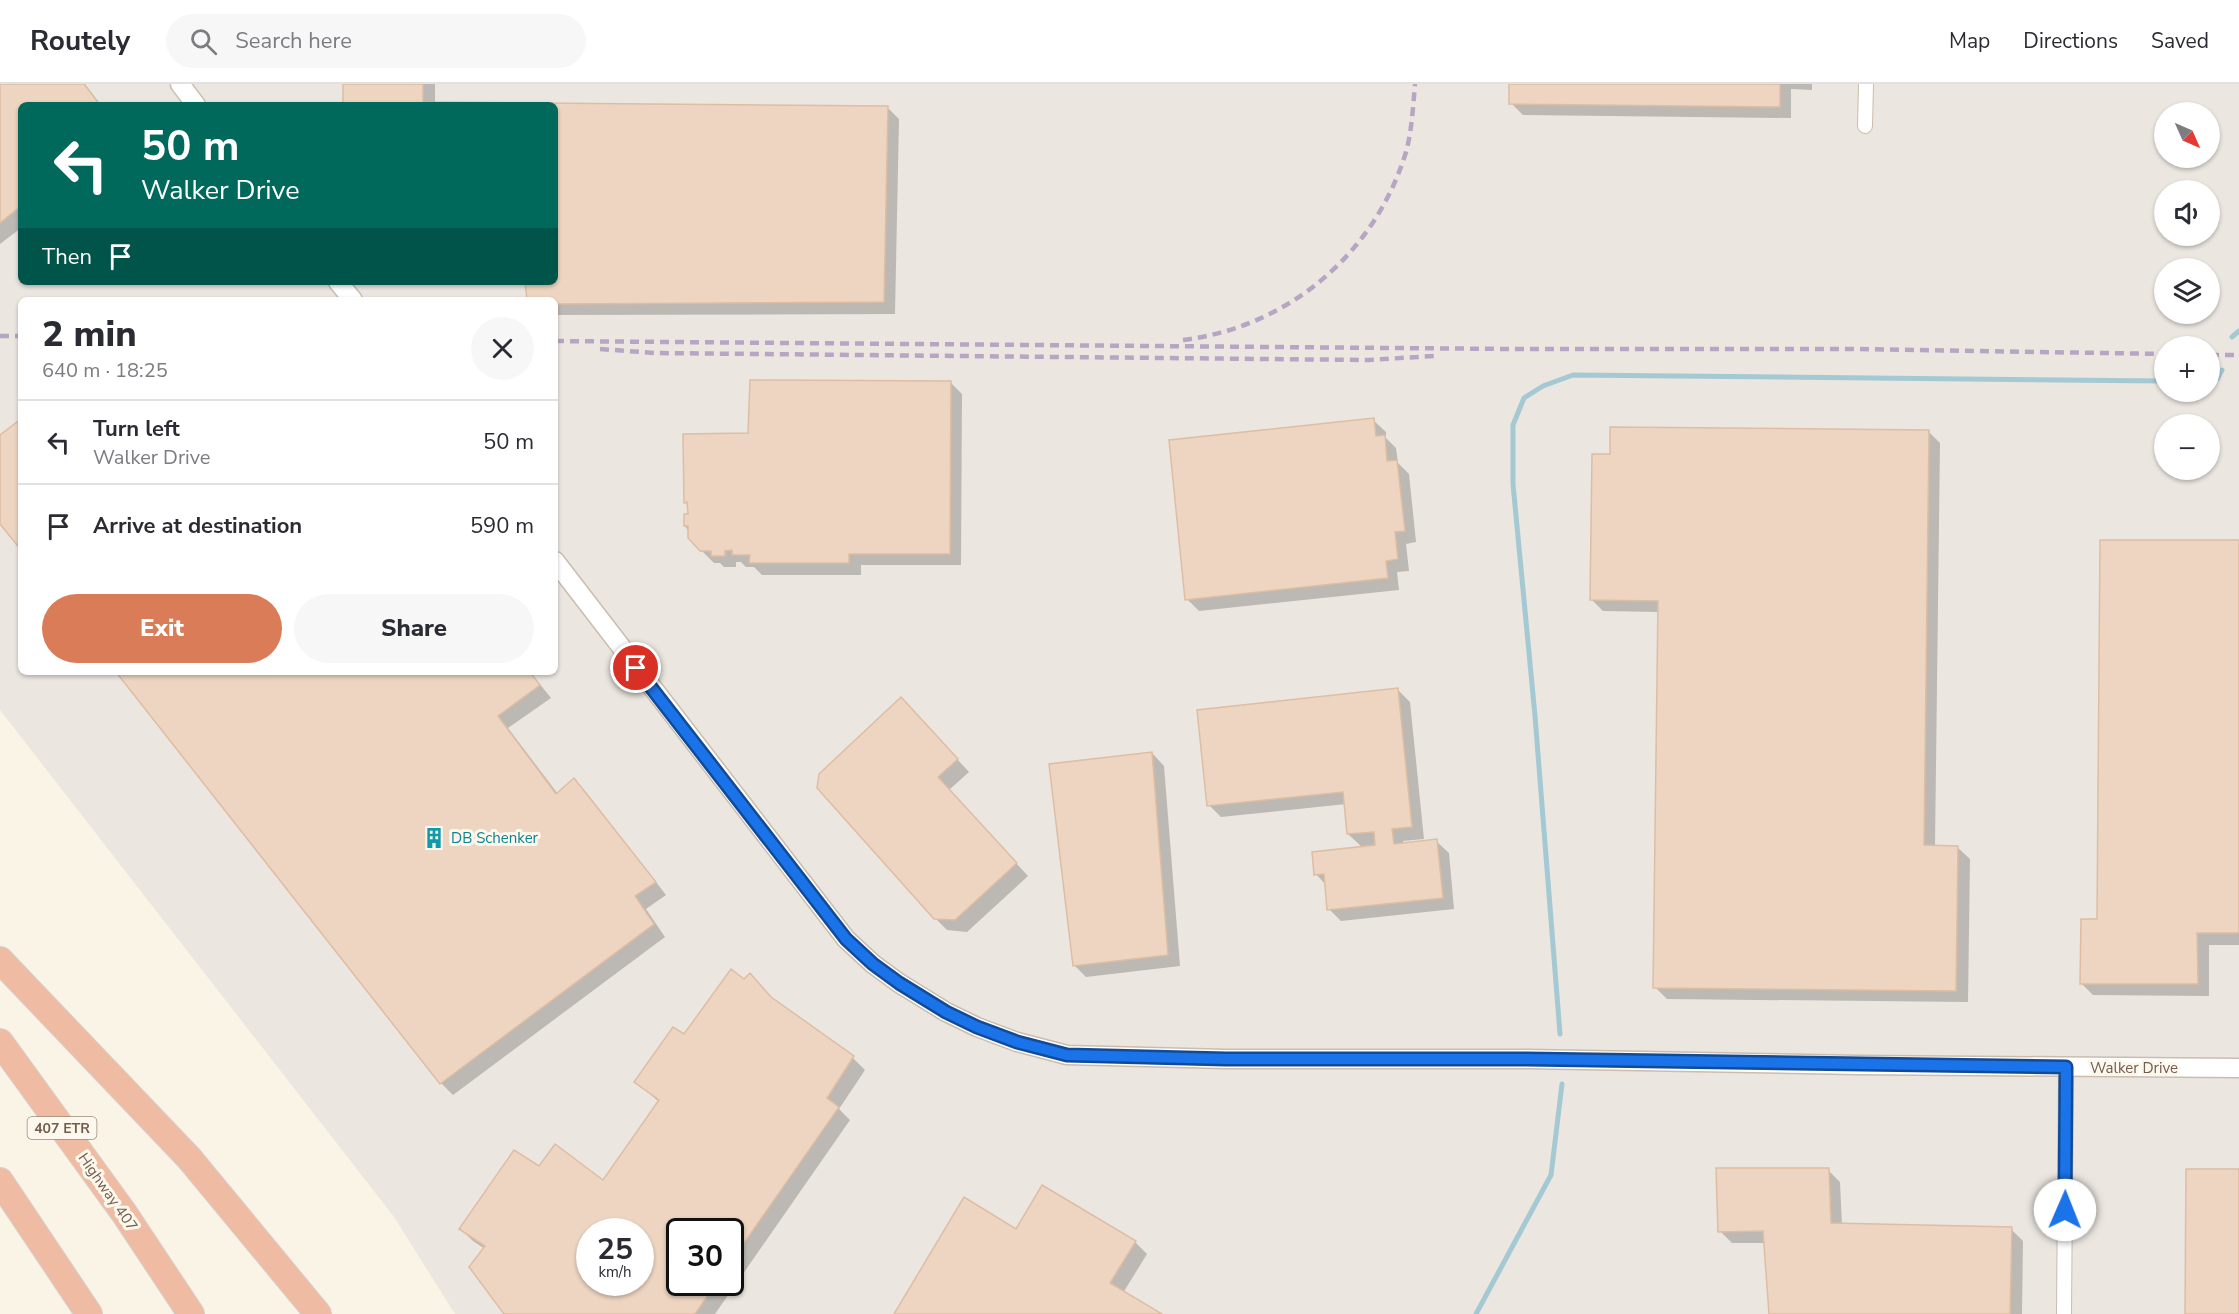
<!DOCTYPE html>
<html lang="en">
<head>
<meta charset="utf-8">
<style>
  body { margin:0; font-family:"Nunito Sans",sans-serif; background:#f7f7f7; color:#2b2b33; height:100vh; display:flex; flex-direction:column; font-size:22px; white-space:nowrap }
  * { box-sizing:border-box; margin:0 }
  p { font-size:20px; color:#7c7c81 }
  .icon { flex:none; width:33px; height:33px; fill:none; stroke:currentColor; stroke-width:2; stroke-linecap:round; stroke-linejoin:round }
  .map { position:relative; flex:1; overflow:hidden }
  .drawer { position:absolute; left:18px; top:213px; width:540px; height:378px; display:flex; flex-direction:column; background:#fff; border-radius:9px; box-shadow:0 2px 4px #0004 }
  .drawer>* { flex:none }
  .hud { position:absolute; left:18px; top:18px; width:540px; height:183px; border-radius:9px; box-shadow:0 2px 4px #0004; background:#00695c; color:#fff; overflow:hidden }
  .needle { width:39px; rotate:135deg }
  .buttons { position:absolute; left:2154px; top:18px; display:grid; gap:12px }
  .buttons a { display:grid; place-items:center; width:66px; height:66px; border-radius:50%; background:#fff; box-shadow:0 2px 4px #0004; font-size:30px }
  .speed { position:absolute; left:576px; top:1134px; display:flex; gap:12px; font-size:30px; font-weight:700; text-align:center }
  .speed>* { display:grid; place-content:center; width:78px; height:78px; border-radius:50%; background:#fff; box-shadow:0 2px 4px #0004; line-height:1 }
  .speed small { font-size:15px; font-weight:400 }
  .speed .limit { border:3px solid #111; border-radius:9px; background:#fff; color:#111 }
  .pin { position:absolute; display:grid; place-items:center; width:51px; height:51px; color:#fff; margin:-26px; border:3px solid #fff; border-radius:50%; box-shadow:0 2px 6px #0007 }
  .me { position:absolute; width:66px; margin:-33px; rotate:1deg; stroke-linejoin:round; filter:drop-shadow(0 0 4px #0008) }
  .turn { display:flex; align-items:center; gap:21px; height:126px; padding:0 24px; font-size:27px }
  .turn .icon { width:78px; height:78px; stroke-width:2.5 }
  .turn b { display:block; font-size:42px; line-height:51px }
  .then { display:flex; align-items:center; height:57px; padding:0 24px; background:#0003; gap:12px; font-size:22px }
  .round { display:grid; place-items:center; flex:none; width:63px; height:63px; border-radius:32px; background:#f7f7f7 }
  .overview { display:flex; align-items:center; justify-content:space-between; height:102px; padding:0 24px }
  h1 { font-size:36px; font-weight:800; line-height:45px }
  .primary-button { display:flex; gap:12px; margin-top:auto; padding:12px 24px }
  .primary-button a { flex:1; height:69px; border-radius:36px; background:#d97c57; color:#fff; font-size:24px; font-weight:800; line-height:69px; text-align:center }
  .primary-button a+a { background:#f7f7f7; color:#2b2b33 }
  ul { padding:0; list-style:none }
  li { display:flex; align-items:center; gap:18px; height:84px; padding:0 24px; border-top:2px solid #e1e1e2 }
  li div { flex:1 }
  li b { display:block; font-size:22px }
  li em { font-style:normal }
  header { display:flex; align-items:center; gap:36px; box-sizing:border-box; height:84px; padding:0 30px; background:#fff; border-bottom:2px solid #e1e1e2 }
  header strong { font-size:28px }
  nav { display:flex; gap:33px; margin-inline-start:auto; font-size:21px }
  .search { width:420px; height:54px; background:#f7f7f7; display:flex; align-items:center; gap:15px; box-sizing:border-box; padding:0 21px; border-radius:33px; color:#7c7c81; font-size:22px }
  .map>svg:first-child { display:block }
  .industrial { fill:#ebe6e0; fill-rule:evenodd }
  .shadow { fill:#0003; fill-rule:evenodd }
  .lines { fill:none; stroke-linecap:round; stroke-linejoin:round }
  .stream { stroke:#a4c9d3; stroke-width:5 }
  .building { fill:#edd5c1; stroke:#debda3; stroke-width:1.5; fill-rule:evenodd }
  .minor-casing { stroke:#cbbcae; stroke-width:16 }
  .tertiary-casing { stroke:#cbbcae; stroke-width:21 }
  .motorway-casing { stroke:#d7d1cd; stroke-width:28 }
  .minor { stroke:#fff; stroke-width:14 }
  .tertiary { stroke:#fff; stroke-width:18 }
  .motorway { stroke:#efbba3; stroke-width:26 }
  .rail { stroke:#b7a6c3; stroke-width:4.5; stroke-dasharray:9 6; stroke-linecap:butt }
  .route-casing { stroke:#114b97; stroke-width:15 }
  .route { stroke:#1a73e8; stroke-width:10 }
  .labels { text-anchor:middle; stroke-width:6; stroke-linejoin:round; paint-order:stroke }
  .shield { fill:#fdf8ed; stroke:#9b8b7d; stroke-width:1.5 }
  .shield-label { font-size:14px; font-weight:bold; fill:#715c4d }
  .culture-label { font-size:15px; fill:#0d838f; stroke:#fdf8ed; text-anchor:start }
  .street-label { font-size:15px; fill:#715c4d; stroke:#fdf8ed }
</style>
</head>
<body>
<header>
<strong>Routely</strong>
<div class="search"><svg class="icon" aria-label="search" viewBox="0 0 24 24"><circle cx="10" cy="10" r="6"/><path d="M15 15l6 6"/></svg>Search here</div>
<nav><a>Map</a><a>Directions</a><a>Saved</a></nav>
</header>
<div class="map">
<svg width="2239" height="1230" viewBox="0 0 2239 1230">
  <rect width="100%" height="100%" fill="#faf4e7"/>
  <path class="industrial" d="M 0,0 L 2239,0 L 2239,1230 L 455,1230 L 394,1133 L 0,626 ZM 21,21 L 555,21 L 555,198 L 21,198 ZM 2164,28 L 2210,28 L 2210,74 L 2164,74 ZM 2164,106 L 2210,106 L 2210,152 L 2164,152 ZM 2164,184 L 2210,184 L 2210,230 L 2164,230 ZM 21,216 L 555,216 L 555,588 L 21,588 ZM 2164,262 L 2210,262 L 2210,308 L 2164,308 ZM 2164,340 L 2210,340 L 2210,386 L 2164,386 ZM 590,1148 L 640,1148 L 640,1198 L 590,1198 ZM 680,1148 L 730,1148 L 730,1198 L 680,1198 Z"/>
  <g class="shadow">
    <path d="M 0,0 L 85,0 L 101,21 L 21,21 L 21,144 L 0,160 Z"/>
    <path d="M 344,0 L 435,0 L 435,20 L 887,23 L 899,35 L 895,230 L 555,231 L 555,216 L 529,216 L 527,201 L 461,201 L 458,198 L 555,198 L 555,21 L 344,21 Z"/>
    <path d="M 1511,0 L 1812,0 L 1812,6 L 1791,5 L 1791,34 L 1523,31 L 1511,19 Z"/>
    <path d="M 950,298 L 962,310 L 961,481 L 861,481 L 861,491 L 762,491 L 754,483 L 746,483 L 741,478 L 736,478 L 736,483 L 724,483 L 720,479 L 714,479 L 701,466 L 685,442 L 689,432 L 689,422 L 685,418 L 750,350 Z"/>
    <path d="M 1373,336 L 1386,348 L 1386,354 L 1396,364 L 1398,379 L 1409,390 L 1416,458 L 1406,460 L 1409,487 L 1397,488 L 1399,506 L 1199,527 L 1187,515 Z"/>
    <path d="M 1928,347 L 1940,359 L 1935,763 L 1957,763 L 1970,775 L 1968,918 L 1667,915 L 1655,903 L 1659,528 L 1603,527 L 1591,515 Z"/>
    <path d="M 2239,457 L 2239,861 L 2209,861 L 2209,912 L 2093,911 L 2081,899 L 2099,837 Z"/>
    <path d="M 118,588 L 530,588 L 551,614 L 508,644 L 558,710 L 574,696 L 586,708 L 666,811 L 646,825 L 665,853 L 453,1011 L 441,999 Z"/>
    <path d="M 1398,606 L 1410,618 L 1424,755 L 1403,757 L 1404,760 L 1436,757 L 1449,769 L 1454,825 L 1341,837 L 1329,825 L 1326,801 L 1316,790 L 1363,764 L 1348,750 L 1346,720 L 1221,733 L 1209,721 Z"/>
    <path d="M 913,627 L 969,688 L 949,706 L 1028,792 L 967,848 L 947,846 L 935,834 Z"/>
    <path d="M 1152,669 L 1164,682 L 1180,882 L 1086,893 L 1074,881 Z"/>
    <path d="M 775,918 L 853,974 L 865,986 L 839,1025 L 850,1036 L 715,1230 L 506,1230 L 485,1165 L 473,1157 L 461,1145 L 539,1084 L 603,1098 L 659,1018 L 636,998 L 684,951 ZM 590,1148 L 640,1148 L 640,1198 L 590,1198 ZM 680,1148 L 730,1148 L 730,1198 L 680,1198 Z"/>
    <path d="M 1828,1086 L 1840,1098 L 1842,1141 L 2011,1145 L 2023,1157 L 2022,1230 L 1770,1230 L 1765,1159 L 1732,1159 L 1720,1147 Z"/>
    <path d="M 1017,1147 L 1135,1158 L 1147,1170 L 1123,1209 L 1159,1230 L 896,1230 Z"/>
  </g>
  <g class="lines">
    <g class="stream">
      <path d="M 2232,253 L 2239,247"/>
      <path d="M 2210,297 L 2217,295 L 2222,286"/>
      <path d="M 1560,950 L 1535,632 L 1513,400 L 1513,341 L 1524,314 L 1543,302 L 1573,291 L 2164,297"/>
      <path d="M 1476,1230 L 1551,1091 L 1562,1000"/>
    </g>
  </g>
  <g class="building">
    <path d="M 0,0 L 84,0 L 100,21 L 21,21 L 21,122 L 0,139 Z"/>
    <path d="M 343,0 L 423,0 L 423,18 L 888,22 L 884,218 L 555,220 L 555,216 L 527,216 L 525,198 L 555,198 L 555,21 L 343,21 Z"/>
    <path d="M 1509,0 L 1780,0 L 1780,23 L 1509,20 Z"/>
    <path d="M 750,296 L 951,297 L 950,470 L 849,470 L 849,479 L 749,479 L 750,471 L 732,471 L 732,466 L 725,467 L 725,472 L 711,472 L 711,467 L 700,467 L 688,454 L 688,442 L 684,442 L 684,430 L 688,430 L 687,418 L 684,419 L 683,350 L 748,349 Z"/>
    <path d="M 1374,334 L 1376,352 L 1385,351 L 1387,377 L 1397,376 L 1405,447 L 1395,448 L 1398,475 L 1386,477 L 1388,494 L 1185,516 L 1169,356 Z"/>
    <path d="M 21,335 L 21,466 L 0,440 L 0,351 Z"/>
    <path d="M 1610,343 L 1929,346 L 1924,761 L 1958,762 L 1956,907 L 1653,904 L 1658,517 L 1590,516 L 1592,370 L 1610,370 Z"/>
    <path d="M 2100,456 L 2239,456 L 2239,849 L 2197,849 L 2198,900 L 2080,900 L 2081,835 L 2097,835 Z"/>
    <path d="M 116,588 L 530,588 L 540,601 L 498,632 L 556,710 L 574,694 L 656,798 L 635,812 L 654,840 L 440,1000 Z"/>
    <path d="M 1398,604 L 1412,743 L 1392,745 L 1394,760 L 1437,755 L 1443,814 L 1327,826 L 1324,790 L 1314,791 L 1312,768 L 1375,761 L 1374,748 L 1347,750 L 1343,708 L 1207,722 L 1197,626 Z"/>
    <path d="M 901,613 L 958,675 L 938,693 L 1017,779 L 955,836 L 934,835 L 817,704 L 819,690 Z"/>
    <path d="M 1152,668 L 1168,871 L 1073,882 L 1049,680 Z"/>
    <path d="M 731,885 L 744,895 L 750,889 L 771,913 L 854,972 L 827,1014 L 839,1023 L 730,1179 L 730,1148 L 680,1148 L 680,1198 L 717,1198 L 695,1230 L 504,1230 L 469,1183 L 485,1162 L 459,1145 L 514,1066 L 539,1082 L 555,1060 L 603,1096 L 659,1016 L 634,998 L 673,943 L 684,950 ZM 590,1148 L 640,1148 L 640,1198 L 590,1198 Z"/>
    <path d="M 1716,1084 L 1829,1084 L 1831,1139 L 2012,1143 L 2010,1230 L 1769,1230 L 1763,1147 L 1718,1148 Z"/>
    <path d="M 2186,1085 L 2239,1085 L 2239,1230 L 2185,1230 Z"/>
    <path d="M 1042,1101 L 1136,1157 L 1110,1199 L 1162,1230 L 894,1230 L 964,1113 L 1016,1145 Z"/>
  </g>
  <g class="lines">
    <defs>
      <g id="minor">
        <path d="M 1865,42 L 1866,0"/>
        <path d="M 2064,1230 L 2066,983"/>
      </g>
      <g id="tertiary">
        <path d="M 180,0 L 196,21"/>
        <path d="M 338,198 L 353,216"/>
        <path d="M 555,477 L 846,855 L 873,880 L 899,899 L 946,928 L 977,943 L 1017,958 L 1067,971 L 1226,975 L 1527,975 L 1857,981 L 2239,984"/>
      </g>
      <g id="motorway">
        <path d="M 0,876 L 189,1074 L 318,1230"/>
        <path d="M 0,958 L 124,1129 L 191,1230"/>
        <path d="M 0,1097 L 89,1230"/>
      </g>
    </defs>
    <use href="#minor" class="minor-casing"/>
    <use href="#tertiary" class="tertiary-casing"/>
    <use href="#motorway" class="motorway-casing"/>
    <use href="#minor" class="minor"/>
    <use href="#tertiary" class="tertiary"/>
    <use href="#motorway" class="motorway"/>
    <g class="rail">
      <path d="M 0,252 L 21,252"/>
      <path d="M 1183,256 C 1288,243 1375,170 1406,68 C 1412,46 1413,23 1415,0"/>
      <path d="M 555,257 L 1514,265 L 1856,265 L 2164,270"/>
      <path d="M 600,265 L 655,269 L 1368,276 L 1434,272"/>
      <path d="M 2210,271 L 2239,271"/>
    </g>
  </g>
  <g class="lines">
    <defs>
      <path id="route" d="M 636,584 L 846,855 L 873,880 L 899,899 L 946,928 L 977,943 L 1017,958 L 1067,971 L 1226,975 L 1527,975 L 2066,983 L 2065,1126"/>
    </defs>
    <use href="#route" class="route-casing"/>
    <use href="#route" class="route"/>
  </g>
  <defs>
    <symbol id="building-bare" viewBox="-9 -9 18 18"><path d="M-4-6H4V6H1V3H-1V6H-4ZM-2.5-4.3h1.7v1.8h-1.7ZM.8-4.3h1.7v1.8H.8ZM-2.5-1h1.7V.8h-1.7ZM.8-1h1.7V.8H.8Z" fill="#0f9aa8" stroke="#fdf8ed" stroke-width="2.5" paint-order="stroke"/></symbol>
  </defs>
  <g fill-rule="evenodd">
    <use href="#building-bare" x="419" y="739" width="30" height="30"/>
  </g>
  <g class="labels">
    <rect class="shield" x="27.5" y="1033" width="69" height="22" rx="4.5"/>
    <g class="shield-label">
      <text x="62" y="1049">407 ETR</text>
    </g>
    <g class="culture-label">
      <text x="451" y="759">DB Schenker</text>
    </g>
    <g class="street-label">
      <text x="2134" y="989">Walker Drive</text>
      <text transform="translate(108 1108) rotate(55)" y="5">Highway 407</text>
    </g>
  </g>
</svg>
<div class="buttons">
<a><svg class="needle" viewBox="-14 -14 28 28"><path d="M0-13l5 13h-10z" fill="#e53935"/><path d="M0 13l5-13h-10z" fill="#7c7c81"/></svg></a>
<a><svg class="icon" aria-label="sound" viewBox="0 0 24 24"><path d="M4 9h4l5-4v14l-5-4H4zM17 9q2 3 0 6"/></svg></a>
<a><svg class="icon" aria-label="layers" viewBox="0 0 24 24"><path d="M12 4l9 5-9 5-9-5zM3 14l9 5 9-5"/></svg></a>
<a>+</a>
<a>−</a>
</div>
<div class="speed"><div>25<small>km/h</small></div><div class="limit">30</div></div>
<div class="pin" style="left:636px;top:584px;background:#d93025"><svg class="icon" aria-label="arrive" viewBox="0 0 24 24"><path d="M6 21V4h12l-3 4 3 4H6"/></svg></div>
<svg class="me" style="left:2065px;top:1126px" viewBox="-20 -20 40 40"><circle r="19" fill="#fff"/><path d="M0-13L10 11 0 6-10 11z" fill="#1a73e8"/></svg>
<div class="hud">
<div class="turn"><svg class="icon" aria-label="left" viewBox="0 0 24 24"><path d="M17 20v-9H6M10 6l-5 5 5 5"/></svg><div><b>50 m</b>Walker Drive</div></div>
<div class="then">Then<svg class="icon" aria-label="arrive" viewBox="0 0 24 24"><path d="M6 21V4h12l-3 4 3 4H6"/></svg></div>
</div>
<section class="drawer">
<div class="overview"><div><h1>2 min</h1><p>640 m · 18:25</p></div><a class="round"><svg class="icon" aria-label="close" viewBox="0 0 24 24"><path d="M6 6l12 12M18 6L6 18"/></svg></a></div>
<ul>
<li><svg class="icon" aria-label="left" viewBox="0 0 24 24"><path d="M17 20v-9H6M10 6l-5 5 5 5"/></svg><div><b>Turn left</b><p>Walker Drive</p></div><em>50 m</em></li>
<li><svg class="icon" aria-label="arrive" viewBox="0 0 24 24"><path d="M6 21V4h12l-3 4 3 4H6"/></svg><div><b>Arrive at destination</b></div><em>590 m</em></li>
</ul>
<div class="primary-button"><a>Exit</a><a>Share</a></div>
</section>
</div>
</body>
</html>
